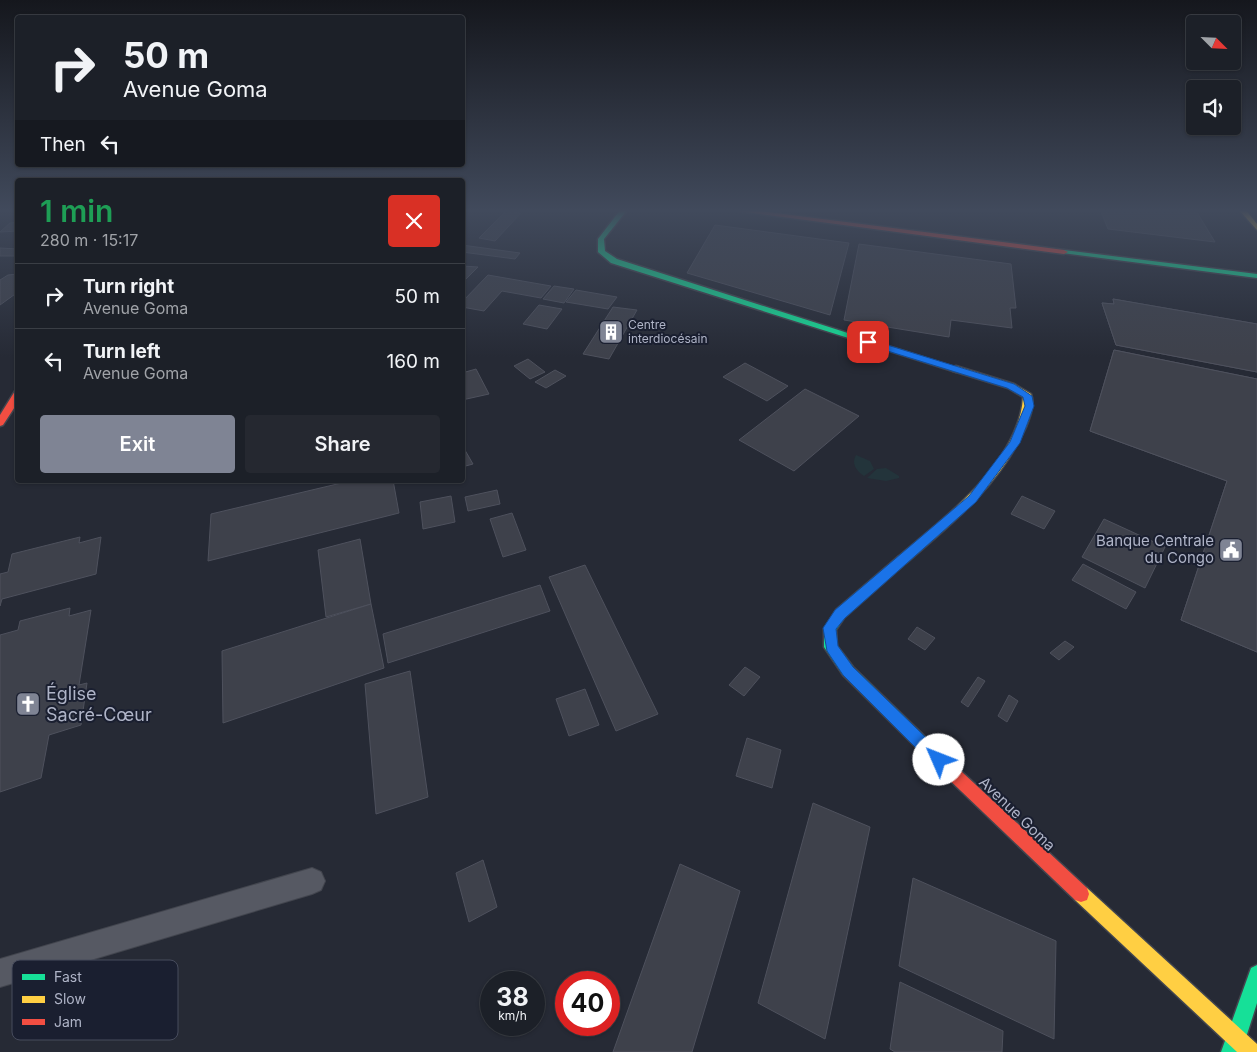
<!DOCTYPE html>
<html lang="en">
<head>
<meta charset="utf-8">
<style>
  body { margin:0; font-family:Inter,sans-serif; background:#252830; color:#f1f3f6; height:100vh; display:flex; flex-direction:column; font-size:19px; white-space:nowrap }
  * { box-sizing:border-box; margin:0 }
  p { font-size:16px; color:#a0a3a8 }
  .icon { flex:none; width:28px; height:28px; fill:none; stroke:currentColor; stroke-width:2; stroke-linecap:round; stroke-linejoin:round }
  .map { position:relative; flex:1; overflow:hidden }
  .panel { position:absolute; left:15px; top:178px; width:450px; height:305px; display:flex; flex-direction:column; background:#1c2028; border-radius:5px; box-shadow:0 1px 4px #0004,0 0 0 1px #3a3e45 }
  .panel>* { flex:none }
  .hud { position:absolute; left:15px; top:15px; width:450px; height:152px; border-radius:5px; box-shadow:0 1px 4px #0004,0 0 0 1px #3a3e45; background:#1c2028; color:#f1f3f6; overflow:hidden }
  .needle { width:32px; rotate:114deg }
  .buttons { position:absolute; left:1186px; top:15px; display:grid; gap:10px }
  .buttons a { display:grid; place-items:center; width:55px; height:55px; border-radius:5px; background:#1c2028; box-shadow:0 1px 4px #0004,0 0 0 1px #3a3e45; font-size:25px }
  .speed { position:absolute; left:480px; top:971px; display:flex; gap:10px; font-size:25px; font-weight:700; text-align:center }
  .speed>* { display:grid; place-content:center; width:65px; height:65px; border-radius:50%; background:#1c2028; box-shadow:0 1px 4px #0004,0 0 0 1px #3a3e45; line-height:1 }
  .speed small { font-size:12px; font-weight:400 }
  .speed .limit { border:8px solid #d22; background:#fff; color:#111 }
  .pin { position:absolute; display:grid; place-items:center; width:42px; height:42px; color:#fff; margin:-21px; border-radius:10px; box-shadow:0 2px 8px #0006 }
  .me { position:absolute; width:55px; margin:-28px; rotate:314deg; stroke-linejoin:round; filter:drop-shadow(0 0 4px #0008) }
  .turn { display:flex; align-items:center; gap:18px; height:105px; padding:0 25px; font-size:22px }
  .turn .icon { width:65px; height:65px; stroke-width:2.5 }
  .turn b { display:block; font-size:35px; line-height:42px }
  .then { display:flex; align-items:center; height:48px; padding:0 25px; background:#0003; gap:10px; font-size:19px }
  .round { display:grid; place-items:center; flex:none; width:52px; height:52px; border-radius:5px; background:#252830 }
  .overview { display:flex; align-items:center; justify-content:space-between; height:85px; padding:0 25px }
  h1 { font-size:30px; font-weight:600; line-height:38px; color:#1e9e55 }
  .button { display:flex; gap:10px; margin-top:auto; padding:10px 25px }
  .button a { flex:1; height:58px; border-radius:5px; background:#7f8494; color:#fff; font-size:20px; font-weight:600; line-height:58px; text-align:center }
  .button a+a { background:#252830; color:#f1f3f6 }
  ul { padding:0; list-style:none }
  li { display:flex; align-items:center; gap:15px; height:65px; padding:0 25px; border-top:1px solid #3a3e45 }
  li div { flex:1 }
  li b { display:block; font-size:19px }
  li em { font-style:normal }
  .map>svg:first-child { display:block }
  .green { fill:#23343b }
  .building { fill:#3e414b; stroke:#4e515d }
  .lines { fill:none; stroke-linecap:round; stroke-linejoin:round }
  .street-casing { stroke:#42454e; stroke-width:2 }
  .fast-casing { stroke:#42454e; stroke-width:3 }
  .slow-casing { stroke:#42454e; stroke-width:3 }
  .jam-casing { stroke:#42454e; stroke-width:3 }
  .street { fill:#565963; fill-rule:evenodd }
  .fast { fill:#16e098; fill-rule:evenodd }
  .slow { fill:#ffcf43; fill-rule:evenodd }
  .jam { fill:#f24e42; fill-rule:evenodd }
  .route { fill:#1a73e8; stroke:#114b97 }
  .labels { text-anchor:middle; stroke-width:4; stroke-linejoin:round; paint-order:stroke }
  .far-poi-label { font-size:12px; fill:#afb4c7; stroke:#1a1f30; text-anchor:start }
  .poi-label { font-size:15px; fill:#afb4c7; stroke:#1a1f30; text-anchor:end }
  .street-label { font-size:15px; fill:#afb4c7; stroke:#1a1f30 }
  .near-poi-label { font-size:18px; fill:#afb4c7; stroke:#1a1f30; text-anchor:start }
  .key { fill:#1a1f30; stroke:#474c5d; stroke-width:1 }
  .key-label { font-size:14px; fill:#afb4c7 }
</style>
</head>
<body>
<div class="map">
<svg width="1257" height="1052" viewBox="0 0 1257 1052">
  <rect width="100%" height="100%" fill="#262a35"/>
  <g class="green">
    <path d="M 856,455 L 870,461 L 874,469 L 864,476 C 856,471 851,463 856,455 Z"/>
    <path d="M 886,468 L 899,476 L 899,478 L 886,481 L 867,478 L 877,469 Z"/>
  </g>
  <g class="building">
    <path d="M 1100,209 L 1195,209 L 1215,242 L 1108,229 Z"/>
    <path d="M 506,211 L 521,213 L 495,241 L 479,238 Z"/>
    <path d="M 18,222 L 18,231 L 0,232 L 10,223 Z"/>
    <path d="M 715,225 L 849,243 L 830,315 L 687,273 Z"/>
    <path d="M 859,244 L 1011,264 L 1016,308 L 1010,308 L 1012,328 L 951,320 L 949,337 L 844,320 Z"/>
    <path d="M 462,245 L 520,253 L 515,259 L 462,252 Z"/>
    <path d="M 0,248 L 18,249 L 18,256 L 0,256 Z"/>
    <path d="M 462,266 L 478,267 L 462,283 Z"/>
    <path d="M 18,274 L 18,292 L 0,305 L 0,280 L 8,275 Z"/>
    <path d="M 488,275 L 551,286 L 541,298 L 502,291 L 484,311 L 462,307 L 462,302 Z"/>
    <path d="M 554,286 L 574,289 L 564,303 L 543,299 Z"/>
    <path d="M 576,290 L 617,297 L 608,309 L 566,302 Z"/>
    <path d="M 1113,299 L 1257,324 L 1257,372 L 1116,345 L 1102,303 L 1114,304 Z"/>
    <path d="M 1113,299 L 1257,324 L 1257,372 L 1116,345 L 1102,303 L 1114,304 Z"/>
    <path d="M 539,305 L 562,309 L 547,329 L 523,324 Z"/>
    <path d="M 613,307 L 637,310 L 609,359 L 583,354 Z"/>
    <path d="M 1114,350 L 1257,379 L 1257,652 L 1181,620 L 1227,481 L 1090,431 Z"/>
    <path d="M 1114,350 L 1257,379 L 1257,652 L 1181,620 L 1227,481 L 1090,431 Z"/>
    <path d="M 528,359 L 545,372 L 530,379 L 514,366 Z"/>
    <path d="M 745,363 L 788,386 L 767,401 L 723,377 Z"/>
    <path d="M 476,369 L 489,394 L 462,400 L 462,373 Z"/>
    <path d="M 555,370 L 566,376 L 546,388 L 535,382 Z"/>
    <path d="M 805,389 L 859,416 L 794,471 L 739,440 Z"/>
    <path d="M 462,445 L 473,464 L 462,467 Z"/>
    <path d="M 354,480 L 393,480 L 399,513 L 208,561 L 211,514 Z"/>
    <path d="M 497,490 L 500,504 L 468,511 L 465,497 Z"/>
    <path d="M 451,496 L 455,522 L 423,529 L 420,502 Z"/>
    <path d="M 1022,496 L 1055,511 L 1044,529 L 1011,514 Z"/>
    <path d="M 512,513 L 526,550 L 503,557 L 490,519 Z"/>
    <path d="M 1104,519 L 1165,547 L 1145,588 L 1082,557 Z"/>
    <path d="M 80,537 L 79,543 L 101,537 L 96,574 L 2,599 L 0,606 L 0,574 L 8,572 L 12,554 Z"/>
    <path d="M 360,539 L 371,604 L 326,617 L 318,550 Z"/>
    <path d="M 1083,564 L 1136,592 L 1126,609 L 1072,580 Z"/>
    <path d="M 585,565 L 658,714 L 616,731 L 549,577 Z"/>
    <path d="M 540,585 L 550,611 L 388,663 L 383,634 Z"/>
    <path d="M 371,604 L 384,668 L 223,723 L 222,651 Z"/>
    <path d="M 70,608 L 69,616 L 91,610 L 79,685 L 87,683 L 81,725 L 49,735 L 41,778 L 0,792 L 0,635 L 18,630 L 20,621 Z"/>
    <path d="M 917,627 L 935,638 L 925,650 L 908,639 Z"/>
    <path d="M 1065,641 L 1074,647 L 1059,660 L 1050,653 Z"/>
    <path d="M 745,667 L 760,677 L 744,696 L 729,685 Z"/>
    <path d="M 410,671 L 428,797 L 376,814 L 365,684 Z"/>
    <path d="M 978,677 L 985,681 L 968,707 L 961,702 Z"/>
    <path d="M 585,689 L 599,725 L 569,736 L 556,699 Z"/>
    <path d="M 1009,695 L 1018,701 L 1007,722 L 998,716 Z"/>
    <path d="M 747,738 L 781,750 L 772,788 L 736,776 Z"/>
    <path d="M 813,803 L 870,827 L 825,1039 L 758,1003 Z"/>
    <path d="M 483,860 L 497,907 L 469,922 L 456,873 Z"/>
    <path d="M 680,864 L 740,891 L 692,1052 L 613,1052 Z"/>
    <path d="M 913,878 L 1056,941 L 1054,1039 L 899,966 Z"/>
    <path d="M 900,982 L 1003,1031 L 1002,1052 L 895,1052 L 890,1049 Z"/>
  </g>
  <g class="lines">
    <defs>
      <path id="street" d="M 312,868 L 321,872 L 325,881 L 321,890 L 312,894 L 0,987 L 0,959 Z"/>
      <g id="fast">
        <path d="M 621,209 L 628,209 L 604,239 L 605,251 L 617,259 L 960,369 L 956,372 L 953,371 L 611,263 L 598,252 L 598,239 Z"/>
        <path d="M 1064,250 L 1257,274 L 1257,278 L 1062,253 L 1062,251 Z"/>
        <path d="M 902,555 L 906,557 L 908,560 L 906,563 L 844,618 L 836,630 L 837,646 L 853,667 L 948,759 L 950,764 L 948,769 L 943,771 L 938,769 L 843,675 L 824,647 L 824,629 L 836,610 L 898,557 Z"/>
        <path d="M 1257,965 L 1257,1003 L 1243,1047 L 1240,1052 L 1221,1052 L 1251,968 Z"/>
      </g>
      <g id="slow">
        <path d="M 1238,209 L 1245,209 L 1257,224 L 1257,230 Z"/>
        <path d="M 956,366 L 1014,384 L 1031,394 C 1035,404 1030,417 1026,427 C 1000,485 953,523 906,563 L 898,563 L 896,560 L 898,557 C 944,518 1019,463 1023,397 L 1008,388 L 953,371 L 953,367 Z"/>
        <path d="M 1081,886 L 1087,888 L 1257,1044 L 1257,1052 L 1237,1052 L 1075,900 L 1073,894 L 1075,888 Z"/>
      </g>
      <g id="jam">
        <path d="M 723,209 L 744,209 L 1064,250 L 1068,252 L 1064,254 Z"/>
        <path d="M 18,390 L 18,402 L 3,425 L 0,426 L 0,415 L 15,391 Z"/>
        <path d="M 943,757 L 948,759 L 1087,888 L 1089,894 L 1087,900 L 1081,902 L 1075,900 L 938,769 L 936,764 L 938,759 Z"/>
      </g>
    </defs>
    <use href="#street" class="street-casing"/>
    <use href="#fast" class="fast-casing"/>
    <use href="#slow" class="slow-casing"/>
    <use href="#jam" class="jam-casing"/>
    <use href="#street" class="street"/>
    <use href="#fast" class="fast"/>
    <use href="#slow" class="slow"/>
    <use href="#jam" class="jam"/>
  </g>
  <linearGradient id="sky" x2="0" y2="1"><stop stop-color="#15171d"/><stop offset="0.59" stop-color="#414a5c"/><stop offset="1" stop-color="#414a5c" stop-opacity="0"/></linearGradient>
  <rect width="1257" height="357" fill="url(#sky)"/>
  <path class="route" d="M 865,340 L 871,340 L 1014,384 L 1032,396 L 1034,406 L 1020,443 L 976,502 L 845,618 L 836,629 L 838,646 L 853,667 L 944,755 L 946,760 L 944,765 L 939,767 L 933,765 L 843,675 L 827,651 L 823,628 L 835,610 L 969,496 L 1010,442 L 1025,406 L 1023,397 L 1007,388 L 865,344 Z"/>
  <defs>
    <symbol id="building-square" viewBox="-11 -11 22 22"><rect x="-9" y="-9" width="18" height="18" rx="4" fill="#7f8494" stroke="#1a1f30"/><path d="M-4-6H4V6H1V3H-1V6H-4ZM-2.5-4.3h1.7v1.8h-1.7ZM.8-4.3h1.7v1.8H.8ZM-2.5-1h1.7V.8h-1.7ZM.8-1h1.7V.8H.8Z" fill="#fff"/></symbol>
    <symbol id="civic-square" viewBox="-11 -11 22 22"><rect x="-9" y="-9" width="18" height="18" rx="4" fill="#7f8494" stroke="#1a1f30"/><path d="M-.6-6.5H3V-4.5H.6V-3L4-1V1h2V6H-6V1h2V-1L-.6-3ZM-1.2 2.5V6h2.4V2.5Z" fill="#fff"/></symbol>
    <symbol id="church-square" viewBox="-11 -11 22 22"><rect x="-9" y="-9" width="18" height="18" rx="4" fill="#7f8494" stroke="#1a1f30"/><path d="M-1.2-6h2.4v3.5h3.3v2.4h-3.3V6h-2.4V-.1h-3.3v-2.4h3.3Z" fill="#fff"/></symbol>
  </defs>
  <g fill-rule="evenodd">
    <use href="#building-square" x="597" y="318" width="28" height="28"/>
    <use href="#civic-square" x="1217" y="536" width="28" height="28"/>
    <use href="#church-square" x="14" y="690" width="28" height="28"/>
  </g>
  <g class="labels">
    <g class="far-poi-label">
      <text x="628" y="329">Centre<tspan x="628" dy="14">interdiocésain</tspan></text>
    </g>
    <g class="poi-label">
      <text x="1214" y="546">Banque Centrale<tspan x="1214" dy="17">du Congo</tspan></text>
    </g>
    <g class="street-label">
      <text transform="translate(1017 814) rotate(44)" y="5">Avenue Goma</text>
    </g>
    <g class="near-poi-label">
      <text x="46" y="700">Église<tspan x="46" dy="21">Sacré-Cœur</tspan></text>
    </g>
  </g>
  <rect x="12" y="960" width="166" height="80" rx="8" class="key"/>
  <rect x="22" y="974" width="23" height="6" fill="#16e098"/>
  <rect x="22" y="996" width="23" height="7" fill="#ffcf43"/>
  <rect x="22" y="1019" width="23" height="6" fill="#f24e42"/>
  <g class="key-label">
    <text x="54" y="982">Fast</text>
    <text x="54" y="1004">Slow</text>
    <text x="54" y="1027">Jam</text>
  </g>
</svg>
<div class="buttons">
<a><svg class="needle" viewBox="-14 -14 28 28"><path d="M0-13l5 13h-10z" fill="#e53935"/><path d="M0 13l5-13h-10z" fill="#a0a3a8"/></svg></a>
<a><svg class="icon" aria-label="sound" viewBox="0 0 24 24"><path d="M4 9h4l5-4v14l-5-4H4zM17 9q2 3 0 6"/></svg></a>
</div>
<div class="speed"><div>38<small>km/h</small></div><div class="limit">40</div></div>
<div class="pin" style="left:868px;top:342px;background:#d93025"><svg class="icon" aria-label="arrive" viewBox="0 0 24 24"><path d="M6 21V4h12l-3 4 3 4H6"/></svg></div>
<svg class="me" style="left:939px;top:760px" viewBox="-20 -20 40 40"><circle r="19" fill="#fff"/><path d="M0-13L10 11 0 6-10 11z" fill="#1a73e8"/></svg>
<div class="hud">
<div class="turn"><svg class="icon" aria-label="right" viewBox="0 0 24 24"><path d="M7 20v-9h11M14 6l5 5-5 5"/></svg><div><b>50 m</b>Avenue Goma</div></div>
<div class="then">Then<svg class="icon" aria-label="left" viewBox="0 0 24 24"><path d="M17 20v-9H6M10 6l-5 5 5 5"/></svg></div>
</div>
<section class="panel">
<div class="overview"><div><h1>1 min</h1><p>280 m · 15:17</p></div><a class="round" style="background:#d93025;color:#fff"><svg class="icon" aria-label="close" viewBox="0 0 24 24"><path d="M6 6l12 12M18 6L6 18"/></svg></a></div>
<ul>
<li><svg class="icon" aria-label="right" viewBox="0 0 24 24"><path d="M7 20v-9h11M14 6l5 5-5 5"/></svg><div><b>Turn right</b><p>Avenue Goma</p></div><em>50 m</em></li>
<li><svg class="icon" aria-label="left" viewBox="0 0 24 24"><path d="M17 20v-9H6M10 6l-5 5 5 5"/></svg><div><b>Turn left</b><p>Avenue Goma</p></div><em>160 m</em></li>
</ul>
<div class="button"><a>Exit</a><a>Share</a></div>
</section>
</div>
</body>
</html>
